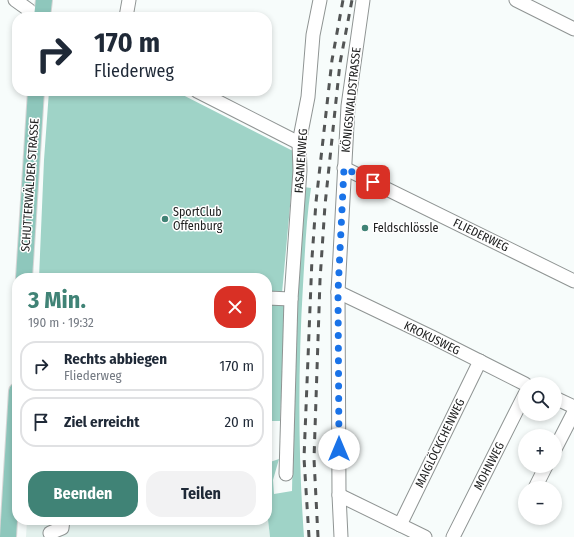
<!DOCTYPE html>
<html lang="de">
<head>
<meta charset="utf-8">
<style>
  body { margin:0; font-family:"Fira Sans Condensed",sans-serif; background:#f2f2f3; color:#1f2937; height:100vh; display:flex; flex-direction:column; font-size:15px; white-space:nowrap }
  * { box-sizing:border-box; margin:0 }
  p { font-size:13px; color:#747a83 }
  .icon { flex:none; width:22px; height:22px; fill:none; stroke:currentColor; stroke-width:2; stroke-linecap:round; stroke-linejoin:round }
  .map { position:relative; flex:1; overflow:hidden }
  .drawer { position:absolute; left:12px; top:273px; width:260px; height:252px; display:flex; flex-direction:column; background:#fff; border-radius:16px; box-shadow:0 2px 6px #0003 }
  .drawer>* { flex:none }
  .banner { position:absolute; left:12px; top:12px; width:260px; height:84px; border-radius:16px; box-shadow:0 2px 6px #0003; background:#fff; color:#1f2937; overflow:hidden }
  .buttons { position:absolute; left:518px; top:377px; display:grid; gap:8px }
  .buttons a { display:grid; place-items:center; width:44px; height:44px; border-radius:50%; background:#fff; box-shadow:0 2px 6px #0003; font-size:20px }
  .pin { position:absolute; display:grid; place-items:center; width:34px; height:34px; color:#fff; margin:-17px; border-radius:8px; box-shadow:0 2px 6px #0006 }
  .me { position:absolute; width:44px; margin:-22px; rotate:0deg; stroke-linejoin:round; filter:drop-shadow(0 0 3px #0008) }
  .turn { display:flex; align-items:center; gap:14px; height:84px; padding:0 16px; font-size:18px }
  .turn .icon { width:52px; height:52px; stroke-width:2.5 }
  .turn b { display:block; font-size:28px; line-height:34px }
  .round { display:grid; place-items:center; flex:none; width:42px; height:42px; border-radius:16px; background:#f2f2f3 }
  .headline { display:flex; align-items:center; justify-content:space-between; height:68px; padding:0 16px }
  h1 { font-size:24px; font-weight:700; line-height:30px; color:#408376 }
  .cta { display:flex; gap:8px; margin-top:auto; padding:8px 16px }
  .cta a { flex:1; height:46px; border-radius:16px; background:#408376; color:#fff; font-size:16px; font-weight:700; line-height:46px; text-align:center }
  .cta a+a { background:#f2f2f3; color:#1f2937 }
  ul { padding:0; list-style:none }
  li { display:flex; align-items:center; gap:12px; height:50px; margin:0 8px 6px; padding:0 8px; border:2px solid #e0e1e3; border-radius:16px }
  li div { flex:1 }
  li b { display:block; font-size:15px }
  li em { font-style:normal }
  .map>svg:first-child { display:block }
  .built { fill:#e3f1ed }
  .green { fill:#9fd3c7 }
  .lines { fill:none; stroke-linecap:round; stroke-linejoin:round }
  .minor-casing { stroke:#8f9493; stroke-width:15 }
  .major-casing { stroke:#d7d7d7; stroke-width:18 }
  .minor { stroke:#fff; stroke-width:13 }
  .major { stroke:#8ec7bc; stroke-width:16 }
  .rail { stroke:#535555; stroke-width:3; stroke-dasharray:7 7; stroke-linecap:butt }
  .route { stroke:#1a73e8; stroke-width:7; stroke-dasharray:0 12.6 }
  .poi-dot { fill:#408376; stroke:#fff; stroke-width:1.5 }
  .labels { text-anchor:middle; stroke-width:3; stroke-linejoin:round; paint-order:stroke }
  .street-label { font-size:12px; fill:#202121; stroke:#fff }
  .poi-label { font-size:12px; fill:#202121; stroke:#fff; text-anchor:start }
</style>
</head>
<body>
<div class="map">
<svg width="574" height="537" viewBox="0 0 574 537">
  <rect width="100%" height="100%" fill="#f7fcfb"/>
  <path class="built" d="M 267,511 L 270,537 L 26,537 L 27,520 L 267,520 Z"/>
  <g class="green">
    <path d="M 49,91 L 175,91 L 295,152 L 282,293 L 267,293 L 267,278 L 39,278 L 44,160 Z"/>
    <path d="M 304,187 L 311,188 C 306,220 305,253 303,285 C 298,369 298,453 304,537 L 270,537 L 267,511 L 267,463 L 279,459 L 273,480 L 274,494 L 292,491 L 295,338 Z"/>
    <path d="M 267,304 L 281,304 L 285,307 L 280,421 L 267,421 Z"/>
  </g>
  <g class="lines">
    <defs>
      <g id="minor">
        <path d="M 15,0 L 29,10 L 36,17"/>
        <path d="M 516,0 L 574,29"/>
        <path d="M 126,17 L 129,0"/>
        <path d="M 197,91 L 299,143"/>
        <path d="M 344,168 L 574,281"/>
        <path d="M 338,292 L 432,337 L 525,384"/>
        <path d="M 267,298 L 291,299 L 300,170 L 299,143 L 308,97 L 313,35 L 320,0"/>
        <path d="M 555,398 L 574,407"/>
        <path d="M 555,449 L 574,412"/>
        <path d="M 286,474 L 291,299"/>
        <path d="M 535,488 L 546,466"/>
        <path d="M 339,495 L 425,537"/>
        <path d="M 400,525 L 480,361"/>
        <path d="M 50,533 L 62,528 L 63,520"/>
        <path d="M 341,537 L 339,495 L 338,292 L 348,106 L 363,0"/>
        <path d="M 453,537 L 525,394"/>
      </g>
      <g id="major">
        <path d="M 42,17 L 44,0"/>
        <path d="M 24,278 L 36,91"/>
        <path d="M 8,537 L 17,391"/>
      </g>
    </defs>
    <use href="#minor" class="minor-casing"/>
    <use href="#major" class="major-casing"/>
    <use href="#minor" class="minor"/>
    <use href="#major" class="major"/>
    <g class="rail">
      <path d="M 309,537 L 304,458 L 312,258 L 316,202 L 332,60 L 343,0"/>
      <path d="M 318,537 L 314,459 L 320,280 L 325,205 L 340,63 L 352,0"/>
    </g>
  </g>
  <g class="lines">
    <path class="route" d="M 339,449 L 338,292 L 344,168 L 373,182"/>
  </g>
  <g class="poi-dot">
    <circle cx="165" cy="219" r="4"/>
    <circle cx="365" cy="228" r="4"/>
  </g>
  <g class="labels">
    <g class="street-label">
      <text transform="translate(351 100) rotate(-84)" y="4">KÖNIGSWALDSTRASSE</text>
      <text transform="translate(301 161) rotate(-86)" y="4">FASANENWEG</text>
      <text transform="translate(30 185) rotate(-86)" y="4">SCHUTTERWÄLDER STRASSE</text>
      <text transform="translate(481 235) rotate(26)" y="4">FLIEDERWEG</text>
      <text transform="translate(432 338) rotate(26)" y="4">KROKUSWEG</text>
      <text transform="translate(440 443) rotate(-64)" y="4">MAIGLÖCKCHENWEG</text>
      <text transform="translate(489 466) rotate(-63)" y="4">MOHNWEG</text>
    </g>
    <g class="poi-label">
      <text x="173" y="216">SportClub<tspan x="173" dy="14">Offenburg</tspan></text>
      <text x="373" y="232">Feldschlössle</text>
    </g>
  </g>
</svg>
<div class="buttons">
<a><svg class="icon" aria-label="search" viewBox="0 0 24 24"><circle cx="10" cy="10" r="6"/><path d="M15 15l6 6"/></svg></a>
<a>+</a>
<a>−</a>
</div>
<div class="pin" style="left:373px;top:182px;background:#d93025"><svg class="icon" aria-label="arrive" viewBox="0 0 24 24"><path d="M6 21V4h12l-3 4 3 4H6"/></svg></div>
<svg class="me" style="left:339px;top:449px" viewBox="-20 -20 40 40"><circle r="19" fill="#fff"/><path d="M0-13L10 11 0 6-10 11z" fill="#1a73e8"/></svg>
<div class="banner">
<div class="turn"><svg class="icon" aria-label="right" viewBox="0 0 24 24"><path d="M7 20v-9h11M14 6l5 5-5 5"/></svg><div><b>170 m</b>Fliederweg</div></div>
</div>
<section class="drawer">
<div class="headline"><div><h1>3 Min.</h1><p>190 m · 19:32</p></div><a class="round" style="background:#d93025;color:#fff"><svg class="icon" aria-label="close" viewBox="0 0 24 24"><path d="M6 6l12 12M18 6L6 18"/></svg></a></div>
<ul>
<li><svg class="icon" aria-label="right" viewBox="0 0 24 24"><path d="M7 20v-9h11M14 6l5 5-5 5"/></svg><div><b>Rechts abbiegen</b><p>Fliederweg</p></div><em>170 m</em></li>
<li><svg class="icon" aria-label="arrive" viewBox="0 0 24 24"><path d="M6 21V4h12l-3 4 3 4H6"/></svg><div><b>Ziel erreicht</b></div><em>20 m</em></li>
</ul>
<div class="cta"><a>Beenden</a><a>Teilen</a></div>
</section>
</div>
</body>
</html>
